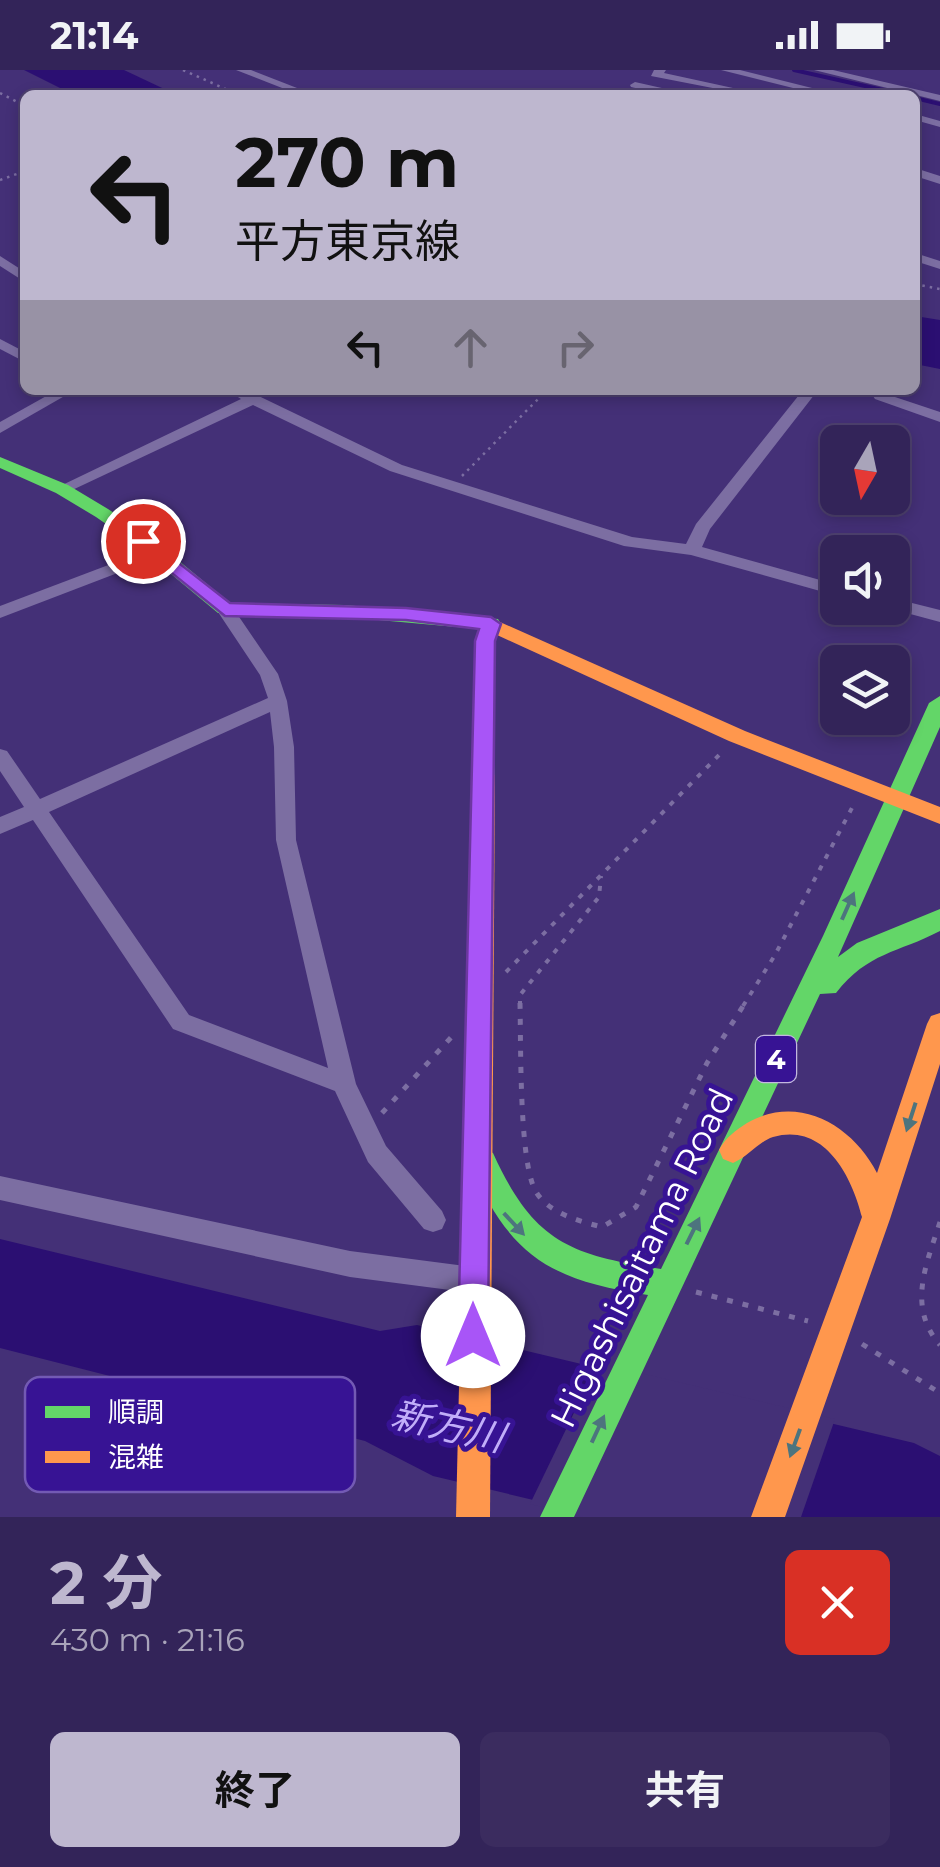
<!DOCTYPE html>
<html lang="ja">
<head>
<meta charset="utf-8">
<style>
  body { margin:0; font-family:Montserrat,"Noto Sans JP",sans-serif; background:#3b2c5f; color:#f1f3f6; height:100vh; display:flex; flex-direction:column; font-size:38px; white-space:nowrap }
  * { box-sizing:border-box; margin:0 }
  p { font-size:32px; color:#a9a4ba }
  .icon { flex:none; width:55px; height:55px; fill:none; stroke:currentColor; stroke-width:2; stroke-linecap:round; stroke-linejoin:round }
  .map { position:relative; height:1447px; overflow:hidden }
  .drawer { display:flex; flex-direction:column; background:#332459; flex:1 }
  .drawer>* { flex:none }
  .banner { position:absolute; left:20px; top:20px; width:900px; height:305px; border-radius:15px; box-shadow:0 5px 15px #0003,0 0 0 2px #4e416f; background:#beb7cf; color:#111; overflow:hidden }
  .needle { width:65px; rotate:189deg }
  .tools { position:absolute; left:820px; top:355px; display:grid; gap:20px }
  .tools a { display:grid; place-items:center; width:90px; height:90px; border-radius:15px; background:#332459; box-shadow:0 5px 15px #0003,0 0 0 2px #4e416f; font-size:50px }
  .pin { position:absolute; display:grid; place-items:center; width:85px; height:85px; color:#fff; margin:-42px; border:5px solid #fff; border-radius:50%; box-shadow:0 2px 10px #0007 }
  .me { position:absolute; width:110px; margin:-55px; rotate:0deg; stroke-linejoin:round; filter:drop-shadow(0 0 8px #0008) }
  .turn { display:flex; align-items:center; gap:35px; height:210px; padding:0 50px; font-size:45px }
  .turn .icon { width:130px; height:130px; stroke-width:2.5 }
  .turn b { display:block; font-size:70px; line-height:85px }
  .lanes { display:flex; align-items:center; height:95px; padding:0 50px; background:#0003; justify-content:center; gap:50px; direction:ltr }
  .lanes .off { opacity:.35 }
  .round { display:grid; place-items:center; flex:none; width:105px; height:105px; border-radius:15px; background:#3b2c5f }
  .head { display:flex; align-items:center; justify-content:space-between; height:170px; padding:0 50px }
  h1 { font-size:60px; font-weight:700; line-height:75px; color:#beb7cf }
  .cta { display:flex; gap:20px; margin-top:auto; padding:20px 50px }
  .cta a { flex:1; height:115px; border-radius:15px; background:#beb7cf; color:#111; font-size:40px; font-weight:700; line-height:115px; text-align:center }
  .cta a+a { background:#3b2c5f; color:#f1f3f6 }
  .status { display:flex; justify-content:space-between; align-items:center; height:70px; padding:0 50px; background:#332459; direction:ltr }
  .status svg { height:28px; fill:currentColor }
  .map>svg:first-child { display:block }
  .water { fill:#2b0f72 }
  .pier { fill:#443077 }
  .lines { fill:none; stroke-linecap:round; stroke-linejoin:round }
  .stream { stroke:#2b0f72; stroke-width:4 }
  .path-far2 { stroke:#7c6ea2; stroke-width:2.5; stroke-dasharray:2.5 5; stroke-linecap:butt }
  .path-far1 { stroke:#7c6ea2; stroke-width:4; stroke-dasharray:5 8; stroke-linecap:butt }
  .path { stroke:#7c6ea2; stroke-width:5; stroke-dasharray:6 10; stroke-linecap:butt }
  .street { fill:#7c6ea2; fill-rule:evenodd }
  .fast { fill:#63d668; fill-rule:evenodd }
  .slow { fill:#ff974d; fill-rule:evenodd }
  .oneway { fill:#4d747e }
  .route { fill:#a855f7; stroke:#6d37a1; stroke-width:2.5 }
  .labels { text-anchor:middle; stroke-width:10; stroke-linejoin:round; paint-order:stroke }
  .shield { fill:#371394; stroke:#c3b8df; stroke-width:2.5 }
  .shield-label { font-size:28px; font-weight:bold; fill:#fff }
  .near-street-label { font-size:35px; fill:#fff; stroke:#371394 }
  .near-water-label { font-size:38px; font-style:italic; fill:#c1aef9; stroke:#371394 }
  .key { fill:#371394; stroke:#735ab4; stroke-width:2.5 }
  .key-label { font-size:28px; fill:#fff }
</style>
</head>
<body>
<div class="status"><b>21:14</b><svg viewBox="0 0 49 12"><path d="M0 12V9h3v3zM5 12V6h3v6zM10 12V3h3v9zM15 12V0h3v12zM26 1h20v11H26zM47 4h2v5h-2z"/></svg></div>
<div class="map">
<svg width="940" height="1447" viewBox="0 0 940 1447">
  <rect width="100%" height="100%" fill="#443077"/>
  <g class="water">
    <path d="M 24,0 L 124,0 L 177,25 L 74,25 Z"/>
    <path d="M 915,246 L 940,250 L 940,299 L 915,294 Z"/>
    <path d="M 0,1169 L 380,1261 L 417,1255 L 914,1373 L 940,1386 L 940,1447 L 605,1447 L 433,1406 L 365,1371 L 0,1278 Z"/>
  </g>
  <path class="pier" d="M 598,1293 L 835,1349 L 801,1447 L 583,1447 L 530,1434 Z"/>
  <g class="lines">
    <g class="stream">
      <path d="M 794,0 L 905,25"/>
      <path d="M 915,28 L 940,34"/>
    </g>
    <g class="path-far2">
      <path d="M 183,0 L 239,25"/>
      <path d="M 0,23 L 25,36"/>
      <path d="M 0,110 L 25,101"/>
      <path d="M 915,214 L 940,219"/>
      <path d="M 462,406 L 547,320"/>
    </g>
    <g class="path-far1">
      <path d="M 506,902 L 723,681"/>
      <path d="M 520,936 L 520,925 L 599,827 L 601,806"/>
      <path d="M 743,936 L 775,885 L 854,734"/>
    </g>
    <g class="path">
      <path d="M 520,933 C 521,973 519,1089 535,1120 C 547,1143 579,1151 602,1157 L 636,1137 L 707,993 L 745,933"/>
      <path d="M 382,1043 L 456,962"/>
      <path d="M 940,1152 C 926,1195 907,1237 940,1275"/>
      <path d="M 696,1222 L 808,1251"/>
      <path d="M 862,1274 L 940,1323"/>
    </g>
    <g class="street">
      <path d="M 236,0 L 251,0 L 315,25 L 300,25 Z"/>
      <path d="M 654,0 L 666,0 L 664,3 L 733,18 L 728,21 L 651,6 Z"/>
      <path d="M 721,0 L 740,0 L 840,25 L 821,25 Z"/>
      <path d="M 814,0 L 833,0 L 940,25 L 940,31 Z"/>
      <path d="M 635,12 L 684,23 L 685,25 L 666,25 L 631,17 L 630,15 Z"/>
      <path d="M 915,44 L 940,51 L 940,57 L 915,50 Z"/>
      <path d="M 915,98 L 940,106 L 940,114 L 915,106 Z"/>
      <path d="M 915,183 L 940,191 L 940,199 L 915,191 Z"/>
      <path d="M 0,186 L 25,202 L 25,212 L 0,196 Z"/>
      <path d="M 0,269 L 25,282 L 25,292 L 0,279 Z"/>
      <path d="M 57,320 L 75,320 L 0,363 L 0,352 Z"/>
      <path d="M 227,320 L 246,320 L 402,395 L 632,467 L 686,474 L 696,454 L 803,320 L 818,320 L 710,459 L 702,477 L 838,515 L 838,526 L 691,485 L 624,476 L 390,401 L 253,335 L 68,422 L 56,422 L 54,419 L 241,329 Z"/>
      <path d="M 880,322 L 940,342 L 940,352 L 875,329 L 873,326 Z"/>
      <path d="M 156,477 L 162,478 L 162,486 L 0,548 L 0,536 Z"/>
      <path d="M 892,528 L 940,540 L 940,552 L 888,538 L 892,538 Z"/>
      <path d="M 225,533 L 231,535 L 278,604 L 287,631 L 294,677 L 296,770 L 356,1014 L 386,1076 L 442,1141 L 446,1150 L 442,1159 L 433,1162 L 424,1159 L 368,1092 L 335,1021 L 173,959 L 33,750 L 0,764 L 0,747 L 24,737 L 0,701 L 0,679 L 7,681 L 40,729 L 268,628 L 260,605 L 216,539 ZM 270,642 L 274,677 L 276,770 L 328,998 L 189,945 L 49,742 Z"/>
      <path d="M 0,1106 L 350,1181 L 473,1197 L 482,1201 L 486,1210 L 482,1219 L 473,1223 L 350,1207 L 0,1130 Z"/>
    </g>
    <g class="fast">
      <path d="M 0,387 L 68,415 L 108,439 L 150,467 L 230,533 L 345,535 L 498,549 L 501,554 L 495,571 L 495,705 L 492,711 L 476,711 L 473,705 L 475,571 L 479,559 L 345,547 L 218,543 L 136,475 L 96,447 L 56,423 L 0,398 Z"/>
      <path d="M 940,626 L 940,657 L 838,887 L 857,873 L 940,839 L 940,861 C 898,883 868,882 836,923 L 820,924 L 574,1447 L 540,1447 L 648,1225 C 548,1210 509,1185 469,1092 L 473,1083 L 483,1079 L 493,1083 C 533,1171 568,1185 661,1199 L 823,866 L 929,633 Z"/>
    </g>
    <g class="slow">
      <path d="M 491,548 L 745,661 L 940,737 L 940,754 L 729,671 L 484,559 L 481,554 Z"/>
      <path d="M 484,697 L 495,705 L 490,1447 L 456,1447 L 473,705 Z"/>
      <path d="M 940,943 L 940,994 L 890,1149 L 785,1447 L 751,1447 L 862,1147 C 852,1107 825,1052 773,1067 C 758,1072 748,1087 733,1093 L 723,1089 L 719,1080 C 725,1068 736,1060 747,1053 C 799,1023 853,1056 877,1103 L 927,954 L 931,946 Z"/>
    </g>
  </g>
  <defs><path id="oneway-solid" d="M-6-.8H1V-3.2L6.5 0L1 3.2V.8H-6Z" transform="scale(2.5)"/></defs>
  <g class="oneway">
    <use href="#oneway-solid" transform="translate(848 836) rotate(-66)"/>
    <use href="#oneway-solid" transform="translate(911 1047) rotate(108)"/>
    <use href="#oneway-solid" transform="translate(514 1154) rotate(47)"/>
    <use href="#oneway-solid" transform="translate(693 1161) rotate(-64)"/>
    <use href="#oneway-solid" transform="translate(598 1359) rotate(-65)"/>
    <use href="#oneway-solid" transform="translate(795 1373) rotate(110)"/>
  </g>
  <path class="route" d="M 143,465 L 230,533 L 406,538 L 491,547 L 501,554 L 495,571 L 488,1266 L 484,1277 L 473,1281 L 462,1277 L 458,1266 L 475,571 L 479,559 L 406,550 L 225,546 L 137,475 L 137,467 Z"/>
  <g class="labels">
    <rect class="shield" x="756" y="966" width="40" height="46" rx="8"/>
    <g class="shield-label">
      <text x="776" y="999">4</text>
    </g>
    <g class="near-street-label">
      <text transform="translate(642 1188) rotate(-64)" y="12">Higashisaitama Road</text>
    </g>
    <g class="near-water-label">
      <text transform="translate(448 1356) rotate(13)" y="13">新方川</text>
    </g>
  </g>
  <rect x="25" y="1307" width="330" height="115" rx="15" class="key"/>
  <rect x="45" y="1336" width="45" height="12" fill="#63d668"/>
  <rect x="45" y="1381" width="45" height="12" fill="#ff974d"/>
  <g class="key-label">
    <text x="108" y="1352">順調</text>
    <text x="108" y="1397">混雑</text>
  </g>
</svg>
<div class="tools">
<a><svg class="needle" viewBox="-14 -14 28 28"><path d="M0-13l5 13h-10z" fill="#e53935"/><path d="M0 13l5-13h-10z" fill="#a9a4ba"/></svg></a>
<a><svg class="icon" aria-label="sound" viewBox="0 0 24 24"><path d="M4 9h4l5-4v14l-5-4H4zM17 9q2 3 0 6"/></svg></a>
<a><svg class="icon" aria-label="layers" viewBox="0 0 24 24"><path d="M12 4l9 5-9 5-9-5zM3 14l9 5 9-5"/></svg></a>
</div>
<div class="pin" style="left:143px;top:471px;background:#d93025"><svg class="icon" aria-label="arrive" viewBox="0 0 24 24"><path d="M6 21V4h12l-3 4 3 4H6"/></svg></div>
<svg class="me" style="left:473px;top:1266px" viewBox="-20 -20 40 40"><circle r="19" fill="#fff"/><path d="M0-13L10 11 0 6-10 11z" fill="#a855f7"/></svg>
<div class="banner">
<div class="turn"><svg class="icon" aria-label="left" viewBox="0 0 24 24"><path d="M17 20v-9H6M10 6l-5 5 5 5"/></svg><div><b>270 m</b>平方東京線</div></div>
<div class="lanes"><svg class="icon" aria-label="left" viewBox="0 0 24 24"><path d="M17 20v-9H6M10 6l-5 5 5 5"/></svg><svg class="icon off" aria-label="ahead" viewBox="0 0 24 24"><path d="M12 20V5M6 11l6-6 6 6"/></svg><svg class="icon off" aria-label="right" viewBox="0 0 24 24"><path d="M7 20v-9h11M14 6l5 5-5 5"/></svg></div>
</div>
</div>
<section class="drawer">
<div class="head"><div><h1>2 分</h1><p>430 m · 21:16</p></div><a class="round" style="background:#d93025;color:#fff"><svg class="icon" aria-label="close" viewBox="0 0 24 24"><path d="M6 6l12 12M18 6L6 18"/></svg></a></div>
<div class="cta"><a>終了</a><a>共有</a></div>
</section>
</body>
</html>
